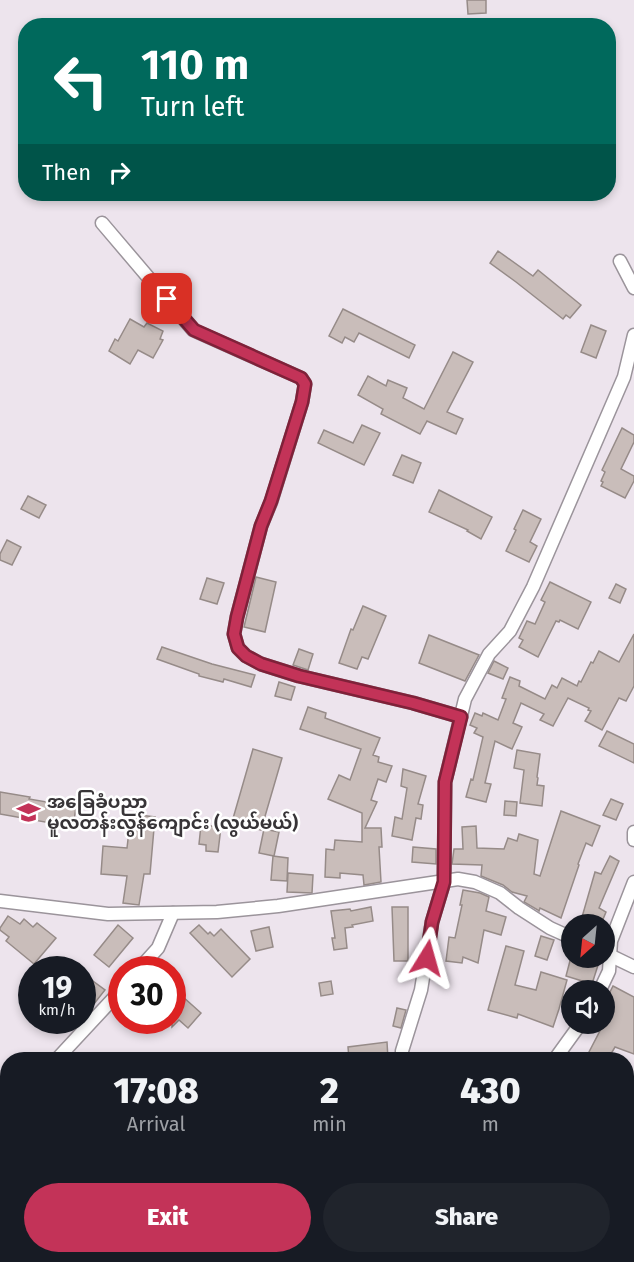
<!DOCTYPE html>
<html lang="en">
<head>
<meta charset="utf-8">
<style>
  body { margin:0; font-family:"Fira Sans","Noto Sans Myanmar",sans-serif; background:#20242c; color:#f1f3f6; height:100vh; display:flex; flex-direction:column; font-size:22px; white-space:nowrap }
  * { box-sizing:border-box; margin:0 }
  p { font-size:20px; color:#9ea1a6 }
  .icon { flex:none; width:33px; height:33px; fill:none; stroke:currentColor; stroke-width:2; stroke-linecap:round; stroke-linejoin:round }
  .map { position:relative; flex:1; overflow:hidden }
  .details { position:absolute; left:0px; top:1052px; width:634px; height:212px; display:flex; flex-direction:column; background:#171b24; border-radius:24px 24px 0 0; box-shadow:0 3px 9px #0003 }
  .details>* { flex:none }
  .top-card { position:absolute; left:18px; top:18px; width:598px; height:183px; border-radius:24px; box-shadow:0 3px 9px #0003; background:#00695c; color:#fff; overflow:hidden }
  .needle { width:39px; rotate:207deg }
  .tools { position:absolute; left:561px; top:914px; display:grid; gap:12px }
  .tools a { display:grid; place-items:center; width:54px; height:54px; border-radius:50%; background:#171b24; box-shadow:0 3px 9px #0003; font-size:30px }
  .speed { position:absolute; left:18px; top:956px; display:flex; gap:12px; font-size:30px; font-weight:700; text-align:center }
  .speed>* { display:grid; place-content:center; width:78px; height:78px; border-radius:50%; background:#171b24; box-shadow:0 3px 9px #0003; line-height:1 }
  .speed small { font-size:15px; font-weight:400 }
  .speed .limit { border:9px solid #d22; background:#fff; color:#111 }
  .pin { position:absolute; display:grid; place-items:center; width:51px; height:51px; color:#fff; margin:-26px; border-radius:12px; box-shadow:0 3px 9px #0006 }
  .me { position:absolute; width:66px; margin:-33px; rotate:8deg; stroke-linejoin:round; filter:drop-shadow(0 0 4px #0008) }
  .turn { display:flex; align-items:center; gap:21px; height:126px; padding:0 24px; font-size:27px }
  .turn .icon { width:78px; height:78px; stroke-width:2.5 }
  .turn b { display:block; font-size:42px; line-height:51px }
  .then { display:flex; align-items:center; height:57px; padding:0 24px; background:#0003; gap:12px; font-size:22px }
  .eta { display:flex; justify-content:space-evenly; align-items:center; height:102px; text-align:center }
  .eta b { font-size:36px; font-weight:800; line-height:42px }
  .cta { display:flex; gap:12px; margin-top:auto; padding:12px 24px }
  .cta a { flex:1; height:69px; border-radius:36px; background:#c33358; color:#fff; font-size:24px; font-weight:800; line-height:69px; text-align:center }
  .cta a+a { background:#20242c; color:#f1f3f6 }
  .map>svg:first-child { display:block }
  .building { fill:#c9bdba; stroke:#968b88; stroke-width:1.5 }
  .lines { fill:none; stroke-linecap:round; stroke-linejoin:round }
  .street-casing { stroke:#9b949b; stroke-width:15 }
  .street { stroke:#fff; stroke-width:12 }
  .route-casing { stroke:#7f2139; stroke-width:15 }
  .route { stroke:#c33358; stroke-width:10 }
  .labels { text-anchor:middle; stroke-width:5; stroke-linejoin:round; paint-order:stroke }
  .poi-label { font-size:18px; font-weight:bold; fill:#373437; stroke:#fff; text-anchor:start }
</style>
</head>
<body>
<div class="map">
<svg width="634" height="1262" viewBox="0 0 634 1262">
  <rect width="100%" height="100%" fill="#ede4ed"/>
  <g class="building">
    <path d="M 467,0 L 486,0 L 486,13 L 468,14 Z"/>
    <path d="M 498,251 L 533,276 L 538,270 L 581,305 L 570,318 L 566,315 L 563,319 L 516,282 L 490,263 Z"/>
    <path d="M 343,309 L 415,345 L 409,358 L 359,333 L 354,342 L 345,337 L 342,343 L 329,336 Z"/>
    <path d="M 130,319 L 144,327 L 147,323 L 163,331 L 160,339 L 163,340 L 153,358 L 138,350 L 130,364 L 109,351 L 115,339 L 118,341 Z"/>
    <path d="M 591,325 L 606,331 L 596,358 L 581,352 Z"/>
    <path d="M 453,352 L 473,362 L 447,412 L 463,419 L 456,434 L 427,421 L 420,434 L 381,414 L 383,409 L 358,395 L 368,376 L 386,386 L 388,380 L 407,388 L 403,398 L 424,409 Z"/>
    <path d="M 362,425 L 380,433 L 364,465 L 318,443 L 324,430 L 353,443 Z"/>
    <path d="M 622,428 L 634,435 L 634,442 L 621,469 L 634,476 L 634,481 L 625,498 L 601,486 L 603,482 L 601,481 L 605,472 L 602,470 Z"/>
    <path d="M 402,455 L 421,463 L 413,483 L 393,475 Z"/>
    <path d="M 439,490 L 492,517 L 481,539 L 467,531 L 468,530 L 429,512 Z"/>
    <path d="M 28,496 L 46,505 L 39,518 L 21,509 Z"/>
    <path d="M 523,510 L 541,519 L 530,542 L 537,546 L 529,562 L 506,551 L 516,530 L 514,529 Z"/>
    <path d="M 7,540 L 21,547 L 12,565 L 0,560 L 0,554 Z"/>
    <path d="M 256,577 L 276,582 L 265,632 L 244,627 Z"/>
    <path d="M 207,578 L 224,583 L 217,604 L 200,599 Z"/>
    <path d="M 550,582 L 591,602 L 578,629 L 560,620 L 559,622 L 556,621 L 538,657 L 519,647 L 523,640 L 519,638 L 527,621 L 535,624 L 545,602 L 541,600 Z"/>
    <path d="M 616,584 L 626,589 L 620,603 L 609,598 Z"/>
    <path d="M 363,606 L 386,616 L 368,659 L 362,657 L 357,669 L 339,663 L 351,629 L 353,630 Z"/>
    <path d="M 634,634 L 634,686 L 626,701 L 619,698 L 602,730 L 585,721 L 591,711 L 588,710 L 589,708 L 568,698 L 553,726 L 540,720 L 544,714 L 521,703 L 513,723 L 522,727 L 512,749 L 495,741 L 485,783 L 491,784 L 486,802 L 466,797 L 471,779 L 473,780 L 483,737 L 474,733 L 477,728 L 470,725 L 475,713 L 482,716 L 483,713 L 498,720 L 506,699 L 502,698 L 510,677 L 520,681 L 519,686 L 545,699 L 552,685 L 557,688 L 562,678 L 577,686 L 579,681 L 581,682 L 591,662 L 593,663 L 599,651 L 619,662 Z"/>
    <path d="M 429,635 L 479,655 L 465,681 L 419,663 Z"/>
    <path d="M 162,647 L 212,664 L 255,675 L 251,687 L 224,679 L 223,682 L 199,676 L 199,674 L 157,659 Z"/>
    <path d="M 299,649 L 313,654 L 308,670 L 293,665 Z"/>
    <path d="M 494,661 L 508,668 L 503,679 L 488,673 Z"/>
    <path d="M 279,682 L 295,687 L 291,700 L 275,696 Z"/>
    <path d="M 308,707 L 326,713 L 325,718 L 380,738 L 373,755 L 379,757 L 378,762 L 392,766 L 386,782 L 378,779 L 371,800 L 377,802 L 365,828 L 381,828 L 382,847 L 379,847 L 381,882 L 364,885 L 363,875 L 340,873 L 340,878 L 325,877 L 326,849 L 334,850 L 335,840 L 362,842 L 362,813 L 328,799 L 339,775 L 350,780 L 361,749 L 300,729 Z"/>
    <path d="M 607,731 L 634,744 L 634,763 L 599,746 Z"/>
    <path d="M 253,749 L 282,758 L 261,830 L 232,822 Z"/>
    <path d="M 517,750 L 540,754 L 537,777 L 538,778 L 537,785 L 544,786 L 542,806 L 520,803 L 524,770 L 514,768 Z"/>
    <path d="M 403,769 L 426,776 L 418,804 L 423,805 L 421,819 L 416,818 L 412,840 L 392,836 L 395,817 L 402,819 L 407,788 L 401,786 Z"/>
    <path d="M 0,792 L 30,797 L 29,799 L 76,807 L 73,827 L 0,814 Z"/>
    <path d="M 611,799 L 623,804 L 616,820 L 603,815 Z"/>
    <path d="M 505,801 L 517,802 L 516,816 L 504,815 Z"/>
    <path d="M 561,811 L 600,826 L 592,846 L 586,843 L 578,864 L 579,865 L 561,918 L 540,908 L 539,911 L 538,910 L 524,902 L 527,896 L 512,892 L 503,885 L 481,876 L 482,865 L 452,864 L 454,849 L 463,849 L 462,827 L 476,826 L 477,848 L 504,849 L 508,838 L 517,841 L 519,834 L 538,840 L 534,874 L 540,876 Z"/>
    <path d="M 131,814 L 155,817 L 150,874 L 144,874 L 139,905 L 123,903 L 127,876 L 101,874 L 103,846 L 127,848 Z"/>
    <path d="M 201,825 L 221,827 L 218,852 L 206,851 L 206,845 L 199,844 Z"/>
    <path d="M 264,829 L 279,832 L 274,856 L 259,853 Z"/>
    <path d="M 413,847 L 436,849 L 436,864 L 412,862 Z"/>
    <path d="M 273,856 L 288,858 L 287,881 L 271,880 Z"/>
    <path d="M 610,856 L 619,861 L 599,908 L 606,912 L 601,924 L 580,924 L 595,872 L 601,874 Z"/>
    <path d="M 288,873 L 313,875 L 312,893 L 287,892 Z"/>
    <path d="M 463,890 L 480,893 L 489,897 L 486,911 L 506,917 L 501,935 L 484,930 L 478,963 L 463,957 L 462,963 L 446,961 L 449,937 L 455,938 L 462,905 L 460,905 Z"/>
    <path d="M 371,907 L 373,921 L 352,925 L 353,927 L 345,928 L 347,948 L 334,950 L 332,938 L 335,938 L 331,911 L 350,909 L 351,911 Z"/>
    <path d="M 392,907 L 408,907 L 408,961 L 394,961 Z"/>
    <path d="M 8,916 L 20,924 L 24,919 L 33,927 L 37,923 L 56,938 L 34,964 L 6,941 L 9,937 L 0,930 L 0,928 Z"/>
    <path d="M 118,925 L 133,938 L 109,967 L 94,955 Z"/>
    <path d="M 199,925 L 208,934 L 210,932 L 214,936 L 221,929 L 250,959 L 232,977 L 190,933 Z"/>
    <path d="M 269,927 L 273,947 L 256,951 L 251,931 Z"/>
    <path d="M 541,936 L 554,940 L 547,960 L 535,956 Z"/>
    <path d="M 506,946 L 524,951 L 515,985 L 536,990 L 541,972 L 567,980 L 559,1009 L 553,1027 L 518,1014 L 517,1018 L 488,1010 Z"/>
    <path d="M 571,957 L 582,957 L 599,962 L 592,984 L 566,976 Z"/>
    <path d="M 82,973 L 105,990 L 82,1019 Z"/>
    <path d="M 331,981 L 333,994 L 321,996 L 319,983 Z"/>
    <path d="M 613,986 L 634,997 L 634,1054 L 615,1047 L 608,1059 L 599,1059 L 588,1054 L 604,1023 L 604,1004 Z"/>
    <path d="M 182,996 L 201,1013 L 188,1028 L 179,1020 L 172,1027 L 172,997 L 178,1001 Z"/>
    <path d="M 397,1008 L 406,1010 L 401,1028 L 393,1026 Z"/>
    <path d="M 387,1042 L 388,1059 L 371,1059 L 371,1058 L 349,1059 L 348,1047 Z"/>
  </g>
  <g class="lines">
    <defs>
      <g id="street">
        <path d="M 102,223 L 193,330 L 301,378 L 305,384 L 302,402 L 271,502 L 261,526 L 237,617 L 234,634 L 238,648 L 246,656 L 261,664 L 299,676 L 413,703 L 461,717"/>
        <path d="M 620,261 L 634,288"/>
        <path d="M 634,832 L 634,840"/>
        <path d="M 0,901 L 108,914 L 217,912 L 278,906 L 458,879 L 475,882 L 500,893 L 519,908 L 550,928 L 572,938"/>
        <path d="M 605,953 L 634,967"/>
        <path d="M 139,969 L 158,948 L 173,913"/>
        <path d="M 600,990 L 609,971 L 611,941 L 634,882"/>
        <path d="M 57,1059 L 122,989"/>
        <path d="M 402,1059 L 402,1051 L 421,990 L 432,922 L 444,882 L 445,782 L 465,699 L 489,654 L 510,631 L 533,587 L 624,377 L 634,335"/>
        <path d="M 555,1059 L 581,1023"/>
        <path d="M 0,1122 L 8,1113"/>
        <path d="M 627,1199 L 634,1199"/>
        <path d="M 0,1204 L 8,1212"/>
        <path d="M 48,1256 L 54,1262"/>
        <path d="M 449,1262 L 453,1256"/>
      </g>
    </defs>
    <use href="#street" class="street-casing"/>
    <use href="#street" class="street"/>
  </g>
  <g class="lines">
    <defs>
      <path id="route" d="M 167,299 L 194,330 L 301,378 L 305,384 L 302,402 L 271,501 L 261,526 L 237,617 L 234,634 L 238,648 L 246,656 L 261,664 L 299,676 L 413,703 L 461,717 L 445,782 L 444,882 L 432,922 L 427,958"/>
    </defs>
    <use href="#route" class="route-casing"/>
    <use href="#route" class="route"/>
  </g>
  <defs>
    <symbol id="school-bare" viewBox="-9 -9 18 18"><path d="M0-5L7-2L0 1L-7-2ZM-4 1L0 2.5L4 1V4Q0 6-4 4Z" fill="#c33358" stroke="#fff" stroke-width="2.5" paint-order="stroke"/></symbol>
  </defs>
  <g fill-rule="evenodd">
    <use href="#school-bare" x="12" y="796" width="33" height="33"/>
  </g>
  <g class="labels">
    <g class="poi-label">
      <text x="47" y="808">အခြေခံပညာ<tspan x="47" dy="21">မူလတန်းလွန်ကျောင်း (လွယ်မယ်)</tspan></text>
    </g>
  </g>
</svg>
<div class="tools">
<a><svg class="needle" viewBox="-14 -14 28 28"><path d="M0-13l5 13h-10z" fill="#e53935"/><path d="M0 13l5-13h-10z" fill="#9ea1a6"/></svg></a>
<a><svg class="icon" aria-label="sound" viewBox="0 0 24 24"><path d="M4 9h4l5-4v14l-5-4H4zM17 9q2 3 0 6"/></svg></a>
</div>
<div class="speed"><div>19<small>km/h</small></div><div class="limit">30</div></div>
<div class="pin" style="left:167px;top:299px;background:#d93025"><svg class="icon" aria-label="arrive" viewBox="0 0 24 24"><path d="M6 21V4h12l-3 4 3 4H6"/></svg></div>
<svg class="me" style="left:427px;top:958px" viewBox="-20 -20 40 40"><path d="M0-17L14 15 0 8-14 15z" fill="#c33358" stroke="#fff" stroke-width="4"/></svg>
<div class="top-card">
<div class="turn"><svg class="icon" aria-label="left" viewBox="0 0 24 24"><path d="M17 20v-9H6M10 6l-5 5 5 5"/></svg><div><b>110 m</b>Turn left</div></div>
<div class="then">Then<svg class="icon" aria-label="right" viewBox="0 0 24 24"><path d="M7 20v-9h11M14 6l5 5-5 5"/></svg></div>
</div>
<section class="details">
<div class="eta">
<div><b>17:08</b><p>Arrival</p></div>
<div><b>2</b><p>min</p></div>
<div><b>430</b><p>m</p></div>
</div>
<div class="cta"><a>Exit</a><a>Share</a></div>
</section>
</div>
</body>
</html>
